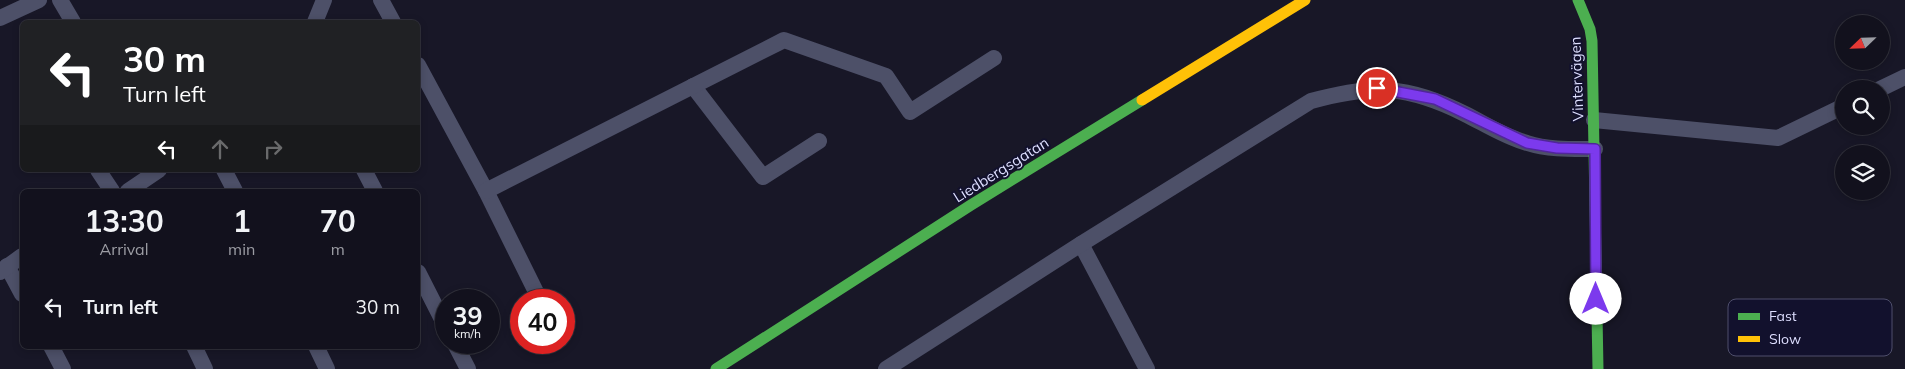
<!DOCTYPE html>
<html lang="en">
<head>
<meta charset="utf-8">
<style>
  body { margin:0; font-family:Mulish,sans-serif; background:#1b1a26; color:#f1f3f6; height:100vh; display:flex; flex-direction:column; font-size:19px; white-space:nowrap }
  * { box-sizing:border-box; margin:0 }
  p { font-size:16px; color:#9c9da4 }
  .icon { flex:none; width:28px; height:28px; fill:none; stroke:currentColor; stroke-width:2; stroke-linecap:round; stroke-linejoin:round }
  .map { position:relative; flex:1; overflow:hidden }
  .side { position:absolute; left:20px; top:189px; width:400px; height:160px; display:flex; flex-direction:column; background:#12111d; border-radius:8px; box-shadow:0 2px 8px #0003,0 0 0 1px #31313b }
  .side>* { flex:none }
  .banner { position:absolute; left:20px; top:20px; width:400px; height:152px; border-radius:8px; box-shadow:0 2px 8px #0003,0 0 0 1px #31313b; background:#202124; color:#fff; overflow:hidden }
  .needle { width:32px; rotate:247deg }
  .buttons { position:absolute; left:1835px; top:15px; display:grid; gap:10px }
  .buttons a { display:grid; place-items:center; width:55px; height:55px; border-radius:50%; background:#12111d; box-shadow:0 2px 8px #0003,0 0 0 1px #31313b; font-size:25px }
  .speed { position:absolute; left:435px; top:289px; display:flex; gap:10px; font-size:25px; font-weight:700; text-align:center }
  .speed>* { display:grid; place-content:center; width:65px; height:65px; border-radius:50%; background:#12111d; box-shadow:0 2px 8px #0003,0 0 0 1px #31313b; line-height:1 }
  .speed small { font-size:12px; font-weight:400 }
  .speed .limit { border:8px solid #d22; background:#fff; color:#111 }
  .pin { position:absolute; display:grid; place-items:center; width:42px; height:42px; color:#fff; margin:-21px; border:2px solid #fff; border-radius:50%; box-shadow:0 1px 5px #0007 }
  .me { position:absolute; width:55px; margin:-28px; rotate:0deg; stroke-linejoin:round; filter:drop-shadow(0 0 4px #0008) }
  .turn { display:flex; align-items:center; gap:18px; height:105px; padding:0 20px; font-size:22px }
  .turn .icon { width:65px; height:65px; stroke-width:2.5 }
  .turn b { display:block; font-size:35px; line-height:42px }
  .lanes { display:flex; align-items:center; height:48px; padding:0 20px; background:#0003; justify-content:center; gap:25px; direction:ltr }
  .lanes .off { opacity:.35 }
  .eta { display:flex; justify-content:space-evenly; align-items:center; height:85px; text-align:center }
  .eta b { font-size:30px; font-weight:700; line-height:35px }
  ul { padding:0; list-style:none }
  li { display:flex; align-items:center; gap:15px; height:65px; padding:0 20px }
  li div { flex:1 }
  li b { display:block; font-size:19px }
  li em { font-style:normal }
  .map>svg:first-child { display:block }
  .lines { fill:none; stroke-linecap:round; stroke-linejoin:round }
  .lane { stroke:#4d5068; stroke-width:16 }
  .fast { stroke:#4caf50; stroke-width:11 }
  .slow { stroke:#ffc107; stroke-width:11 }
  .route-casing { stroke:#51269a; stroke-width:12 }
  .route { stroke:#7c3aed; stroke-width:9 }
  .labels { text-anchor:middle; stroke-width:4; stroke-linejoin:round; paint-order:stroke }
  .street-label { font-size:15px; fill:#dedfff; stroke:#12112d }
  .key { fill:#12112d; stroke:#4f4f6c; stroke-width:1 }
  .key-label { font-size:14px; fill:#dedfff }
</style>
</head>
<body>
<div class="map">
<svg width="1905" height="369" viewBox="0 0 1905 369">
  <rect width="100%" height="100%" fill="#181727"/>
  <g class="lines">
    <g class="lane">
      <path d="M 60,0 L 73,22"/>
      <path d="M 381,0 L 393,22"/>
      <path d="M 0,18 L 39,0"/>
      <path d="M 315,22 L 324,0"/>
      <path d="M 418,65 L 486,191 L 540,300"/>
      <path d="M 693,86 L 763,177 L 819,141"/>
      <path d="M 1880,89 L 1905,77"/>
      <path d="M 1594,120 L 1778,138 L 1844,106"/>
      <path d="M 98,170 L 112,191"/>
      <path d="M 224,170 L 235,191"/>
      <path d="M 364,170 L 375,191"/>
      <path d="M 128,191 L 159,170"/>
      <path d="M 486,191 L 784,40 L 886,76 L 910,112 L 994,58"/>
      <path d="M 1081,244 L 1147,369"/>
      <path d="M 7,266 L 22,294"/>
      <path d="M 0,272 L 22,256"/>
      <path d="M 418,272 L 446,327"/>
      <path d="M 454,342 L 468,369"/>
      <path d="M 51,346 L 63,369"/>
      <path d="M 194,346 L 205,369"/>
      <path d="M 316,346 L 327,369"/>
      <path d="M 886,369 L 1081,244 L 1311,101 C 1372,84 1408,85 1465,114 C 1485,124 1505,137 1527,143 C 1549,150 1573,149 1595,149"/>
    </g>
    <g class="fast">
      <path d="M 1578,0 L 1590,29 L 1592,41 L 1598,369"/>
      <path d="M 716,369 L 971,205 L 1142,100"/>
    </g>
    <path class="slow" d="M 1142,100 L 1305,0"/>
  </g>
  <g class="lines">
    <defs>
      <path id="route" d="M 1377,88 L 1435,99 L 1527,143 L 1557,148 L 1595,149 L 1596,299"/>
    </defs>
    <use href="#route" class="route-casing"/>
    <use href="#route" class="route"/>
  </g>
  <g class="labels">
    <g class="street-label">
      <text transform="translate(1577 79) rotate(-92)" y="5">Vintervägen</text>
      <text transform="translate(1001 170) rotate(-32)" y="5">Liedbergsgatan</text>
    </g>
  </g>
  <rect x="1728" y="299" width="164" height="57" rx="8" class="key"/>
  <rect x="1738" y="313" width="22" height="7" fill="#4caf50"/>
  <rect x="1738" y="336" width="22" height="6" fill="#ffc107"/>
  <g class="key-label">
    <text x="1769" y="321">Fast</text>
    <text x="1769" y="344">Slow</text>
  </g>
</svg>
<div class="buttons">
<a><svg class="needle" viewBox="-14 -14 28 28"><path d="M0-13l5 13h-10z" fill="#e53935"/><path d="M0 13l5-13h-10z" fill="#9c9da4"/></svg></a>
<a><svg class="icon" aria-label="search" viewBox="0 0 24 24"><circle cx="10" cy="10" r="6"/><path d="M15 15l6 6"/></svg></a>
<a><svg class="icon" aria-label="layers" viewBox="0 0 24 24"><path d="M12 4l9 5-9 5-9-5zM3 14l9 5 9-5"/></svg></a>
</div>
<div class="speed"><div>39<small>km/h</small></div><div class="limit">40</div></div>
<div class="pin" style="left:1377px;top:88px;background:#d93025"><svg class="icon" aria-label="arrive" viewBox="0 0 24 24"><path d="M6 21V4h12l-3 4 3 4H6"/></svg></div>
<svg class="me" style="left:1596px;top:299px" viewBox="-20 -20 40 40"><circle r="19" fill="#fff"/><path d="M0-13L10 11 0 6-10 11z" fill="#7c3aed"/></svg>
<div class="banner">
<div class="turn"><svg class="icon" aria-label="left" viewBox="0 0 24 24"><path d="M17 20v-9H6M10 6l-5 5 5 5"/></svg><div><b>30 m</b>Turn left</div></div>
<div class="lanes"><svg class="icon" aria-label="left" viewBox="0 0 24 24"><path d="M17 20v-9H6M10 6l-5 5 5 5"/></svg><svg class="icon off" aria-label="ahead" viewBox="0 0 24 24"><path d="M12 20V5M6 11l6-6 6 6"/></svg><svg class="icon off" aria-label="right" viewBox="0 0 24 24"><path d="M7 20v-9h11M14 6l5 5-5 5"/></svg></div>
</div>
<section class="side">
<div class="eta">
<div><b>13:30</b><p>Arrival</p></div>
<div><b>1</b><p>min</p></div>
<div><b>70</b><p>m</p></div>
</div>
<ul>
<li><svg class="icon" aria-label="left" viewBox="0 0 24 24"><path d="M17 20v-9H6M10 6l-5 5 5 5"/></svg><div><b>Turn left</b></div><em>30 m</em></li>
</ul>
</section>
</div>
</body>
</html>
